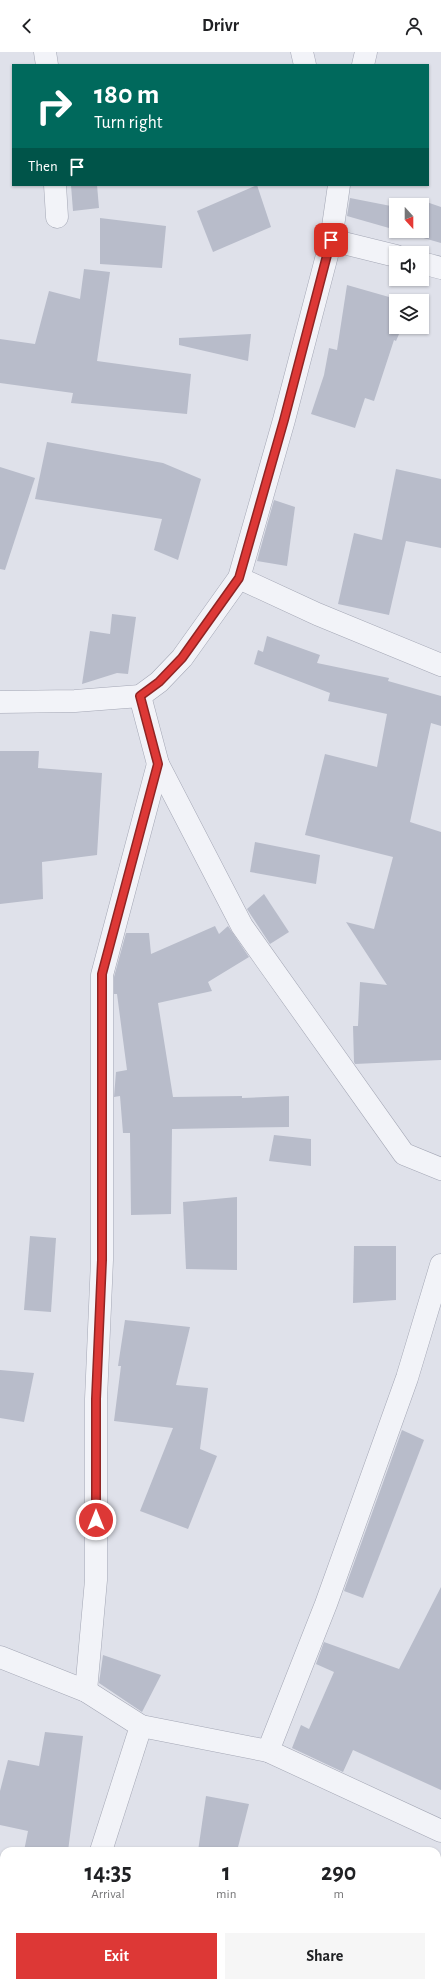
<!DOCTYPE html>
<html lang="en">
<head>
<meta charset="utf-8">
<style>
  body { margin:0; font-family:"Alegreya Sans",sans-serif; background:#f6f6f6; color:#202124; height:100vh; display:flex; flex-direction:column; font-size:15px; white-space:nowrap }
  * { box-sizing:border-box; margin:0 }
  p { font-size:13px; color:#757577 }
  .icon { flex:none; width:22px; height:22px; fill:none; stroke:currentColor; stroke-width:2; stroke-linecap:round; stroke-linejoin:round }
  .map { position:relative; flex:1; overflow:hidden }
  .sheet { position:absolute; left:0px; top:1795px; width:441px; height:140px; display:flex; flex-direction:column; background:#fff; border-radius:12px 12px 0 0; box-shadow:0 1px 3px #0004 }
  .sheet>* { flex:none }
  .hud { position:absolute; left:12px; top:12px; width:417px; height:122px; border-radius:0px; box-shadow:0 1px 3px #0004; background:#00695c; color:#fff; overflow:hidden }
  .needle { width:26px; rotate:159deg }
  .controls { position:absolute; left:389px; top:146px; display:grid; gap:8px }
  .controls a { display:grid; place-items:center; width:40px; height:40px; border-radius:0px; background:#fff; box-shadow:0 1px 3px #0004; font-size:20px }
  .pin { position:absolute; display:grid; place-items:center; width:34px; height:34px; color:#fff; margin:-17px; border-radius:8px; box-shadow:0 2px 6px #0006 }
  .me { position:absolute; width:44px; margin:-22px; rotate:0deg; stroke-linejoin:round; filter:drop-shadow(0 0 3px #0008) }
  .turn { display:flex; align-items:center; gap:14px; height:84px; padding:0 16px; font-size:18px }
  .turn .icon { width:52px; height:52px; stroke-width:2.5 }
  .turn b { display:block; font-size:28px; line-height:34px }
  .then { display:flex; align-items:center; height:38px; padding:0 16px; background:#0003; gap:8px; font-size:15px }
  .eta { display:flex; justify-content:space-evenly; align-items:center; height:68px; text-align:center }
  .eta b { font-size:24px; font-weight:700; line-height:28px }
  .primary-button { display:flex; gap:8px; margin-top:auto; padding:8px 16px }
  .primary-button a { flex:1; height:46px; border-radius:0px; background:#dd3836; color:#fff; font-size:16px; font-weight:700; line-height:46px; text-align:center }
  .primary-button a+a { background:#f6f6f6; color:#202124 }
  header { display:flex; justify-content:space-between; align-items:center; height:52px; padding:0 16px; background:#fff; font-size:18px; font-weight:700 }
  .map>svg:first-child { display:block }
  .building { fill:#b8bcca }
  .lines { fill:none; stroke-linecap:round; stroke-linejoin:round }
  .minor-casing { stroke:#a4a7b5; stroke-width:23 }
  .minor { stroke:#f2f3f8; stroke-width:22 }
  .route-casing { stroke:#902423; stroke-width:10 }
  .route { stroke:#dd3836; stroke-width:7 }
</style>
</head>
<body>
<header><svg class="icon" aria-label="back" viewBox="0 0 24 24"><path d="M15 5l-7 7 7 7"/></svg>Drivr<svg class="icon" aria-label="person" viewBox="0 0 24 24"><circle cx="12" cy="8" r="4"/><path d="M4 21q1-7 8-7t8 7"/></svg></header>
<div class="map">
<svg width="441" height="1935" viewBox="0 0 441 1935">
  <rect width="100%" height="100%" fill="#dfe1ea"/>
  <g class="building">
    <path d="M 71,133 L 97,133 L 99,156 L 73,159 Z"/>
    <path d="M 257,133 L 271,175 L 213,200 L 197,159 Z"/>
    <path d="M 350,146 L 396,155 L 396,178 L 347,164 Z"/>
    <path d="M 415,146 L 441,155 L 441,191 L 399,179 L 422,179 L 422,153 L 411,153 Z"/>
    <path d="M 100,166 L 166,174 L 162,216 L 100,212 Z"/>
    <path d="M 84,217 L 110,220 L 97,309 L 191,322 L 187,362 L 71,351 L 73,341 L 0,331 L 0,287 L 35,292 L 49,239 L 80,247 Z"/>
    <path d="M 347,233 L 403,249 L 396,249 L 396,275 L 402,275 L 396,289 L 394,288 L 374,349 L 365,346 L 355,376 L 311,362 L 324,323 L 329,296 L 337,298 Z"/>
    <path d="M 251,282 L 248,309 L 179,293 L 179,286 Z"/>
    <path d="M 47,390 L 163,411 L 201,427 L 178,508 L 154,498 L 162,467 L 35,447 Z"/>
    <path d="M 0,415 L 35,426 L 5,518 L 0,517 Z"/>
    <path d="M 396,417 L 441,427 L 441,496 L 406,489 L 389,563 L 338,552 L 354,481 L 382,488 Z"/>
    <path d="M 274,448 L 295,455 L 287,514 L 257,509 Z"/>
    <path d="M 112,562 L 136,565 L 128,622 L 117,621 L 82,632 L 90,579 L 110,582 Z"/>
    <path d="M 267,584 L 320,603 L 317,611 L 389,626 L 388,629 L 441,644 L 441,674 L 431,671 L 410,770 L 441,780 L 441,1008 L 355,1012 L 354,1010 L 353,974 L 358,974 L 360,930 L 387,933 L 346,870 L 374,877 L 393,805 L 305,783 L 325,702 L 377,715 L 387,662 L 328,649 L 330,641 L 254,612 L 258,598 L 263,600 Z"/>
    <path d="M 0,699 L 39,699 L 38,716 L 102,721 L 97,803 L 42,810 L 43,847 L 0,852 Z"/>
    <path d="M 255,790 L 320,803 L 316,832 L 250,820 Z"/>
    <path d="M 264,842 L 289,880 L 270,892 L 247,857 Z"/>
    <path d="M 215,874 L 219,882 L 228,874 L 249,905 L 208,930 L 212,939 L 158,951 L 173,1045 L 242,1044 L 242,1046 L 289,1044 L 289,1075 L 172,1077 L 171,1162 L 131,1163 L 130,1081 L 123,1081 L 120,1044 L 114,1045 L 116,1020 L 127,1018 L 117,942 L 114,942 L 114,925 L 126,881 L 149,881 L 151,902 Z"/>
    <path d="M 274,1083 L 311,1087 L 311,1114 L 269,1109 Z"/>
    <path d="M 237,1145 L 237,1218 L 186,1217 L 183,1150 Z"/>
    <path d="M 30,1184 L 56,1186 L 51,1260 L 24,1258 Z"/>
    <path d="M 354,1194 L 396,1194 L 396,1248 L 353,1251 Z"/>
    <path d="M 125,1268 L 190,1275 L 176,1333 L 208,1336 L 200,1397 L 217,1404 L 188,1477 L 140,1459 L 173,1376 L 114,1369 L 121,1314 L 118,1314 Z"/>
    <path d="M 0,1318 L 34,1321 L 24,1370 L 0,1366 Z"/>
    <path d="M 402,1378 L 424,1388 L 363,1546 L 344,1539 Z"/>
    <path d="M 441,1535 L 441,1738 L 353,1698 L 343,1720 L 292,1696 L 301,1673 L 309,1677 L 334,1620 L 316,1612 L 324,1590 L 399,1617 Z"/>
    <path d="M 103,1603 L 161,1623 L 142,1660 L 99,1631 Z"/>
    <path d="M 45,1680 L 83,1684 L 68,1799 L 24,1799 L 28,1779 L 0,1773 L 0,1739 L 8,1708 L 39,1714 Z"/>
    <path d="M 206,1744 L 249,1752 L 237,1799 L 198,1799 Z"/>
  </g>
  <g class="lines">
    <defs>
      <g id="minor">
        <path d="M 45,0 L 47,13"/>
        <path d="M 302,0 L 305,13"/>
        <path d="M 363,13 L 366,0"/>
        <path d="M 55,133 L 57,165"/>
        <path d="M 331,188 L 396,204"/>
        <path d="M 422,211 L 441,216"/>
        <path d="M 239,526 L 317,562 L 441,613"/>
        <path d="M 140,644 L 158,712 L 242,874 L 404,1102 L 441,1117"/>
        <path d="M 0,650 L 75,649 L 140,644 L 159,630 L 182,606 L 239,526 L 284,368 L 331,188 L 339,133"/>
        <path d="M 0,1605 L 86,1639 L 141,1674 L 268,1699 L 441,1779"/>
        <path d="M 86,1639 L 96,1528 L 96,1347 L 102,1208 L 102,923 L 158,712"/>
        <path d="M 268,1699 L 326,1552 L 407,1326 L 441,1213"/>
        <path d="M 101,1799 L 141,1674"/>
        <path d="M 84,1935 L 84,1931"/>
      </g>
    </defs>
    <use href="#minor" class="minor-casing"/>
    <use href="#minor" class="minor"/>
  </g>
  <g class="lines">
    <defs>
      <path id="route" d="M 96,1468 L 96,1347 L 102,1208 L 102,922 L 158,712 L 140,644 L 159,630 L 182,606 L 239,526 L 284,368 L 331,188"/>
    </defs>
    <use href="#route" class="route-casing"/>
    <use href="#route" class="route"/>
  </g>
</svg>
<div class="controls">
<a><svg class="needle" viewBox="-14 -14 28 28"><path d="M0-13l5 13h-10z" fill="#e53935"/><path d="M0 13l5-13h-10z" fill="#757577"/></svg></a>
<a><svg class="icon" aria-label="sound" viewBox="0 0 24 24"><path d="M4 9h4l5-4v14l-5-4H4zM17 9q2 3 0 6"/></svg></a>
<a><svg class="icon" aria-label="layers" viewBox="0 0 24 24"><path d="M12 4l9 5-9 5-9-5zM3 14l9 5 9-5"/></svg></a>
</div>
<div class="pin" style="left:331px;top:188px;background:#d93025"><svg class="icon" aria-label="arrive" viewBox="0 0 24 24"><path d="M6 21V4h12l-3 4 3 4H6"/></svg></div>
<svg class="me" style="left:96px;top:1468px" viewBox="-20 -20 40 40"><circle r="17" fill="#dd3836" stroke="#fff" stroke-width="3"/><path d="M0-11L8 9 0 5-8 9z" fill="#fff"/></svg>
<div class="hud">
<div class="turn"><svg class="icon" aria-label="right" viewBox="0 0 24 24"><path d="M7 20v-9h11M14 6l5 5-5 5"/></svg><div><b>180 m</b>Turn right</div></div>
<div class="then">Then<svg class="icon" aria-label="arrive" viewBox="0 0 24 24"><path d="M6 21V4h12l-3 4 3 4H6"/></svg></div>
</div>
<section class="sheet">
<div class="eta">
<div><b>14:35</b><p>Arrival</p></div>
<div><b>1</b><p>min</p></div>
<div><b>290</b><p>m</p></div>
</div>
<div class="primary-button"><a>Exit</a><a>Share</a></div>
</section>
</div>
</body>
</html>
